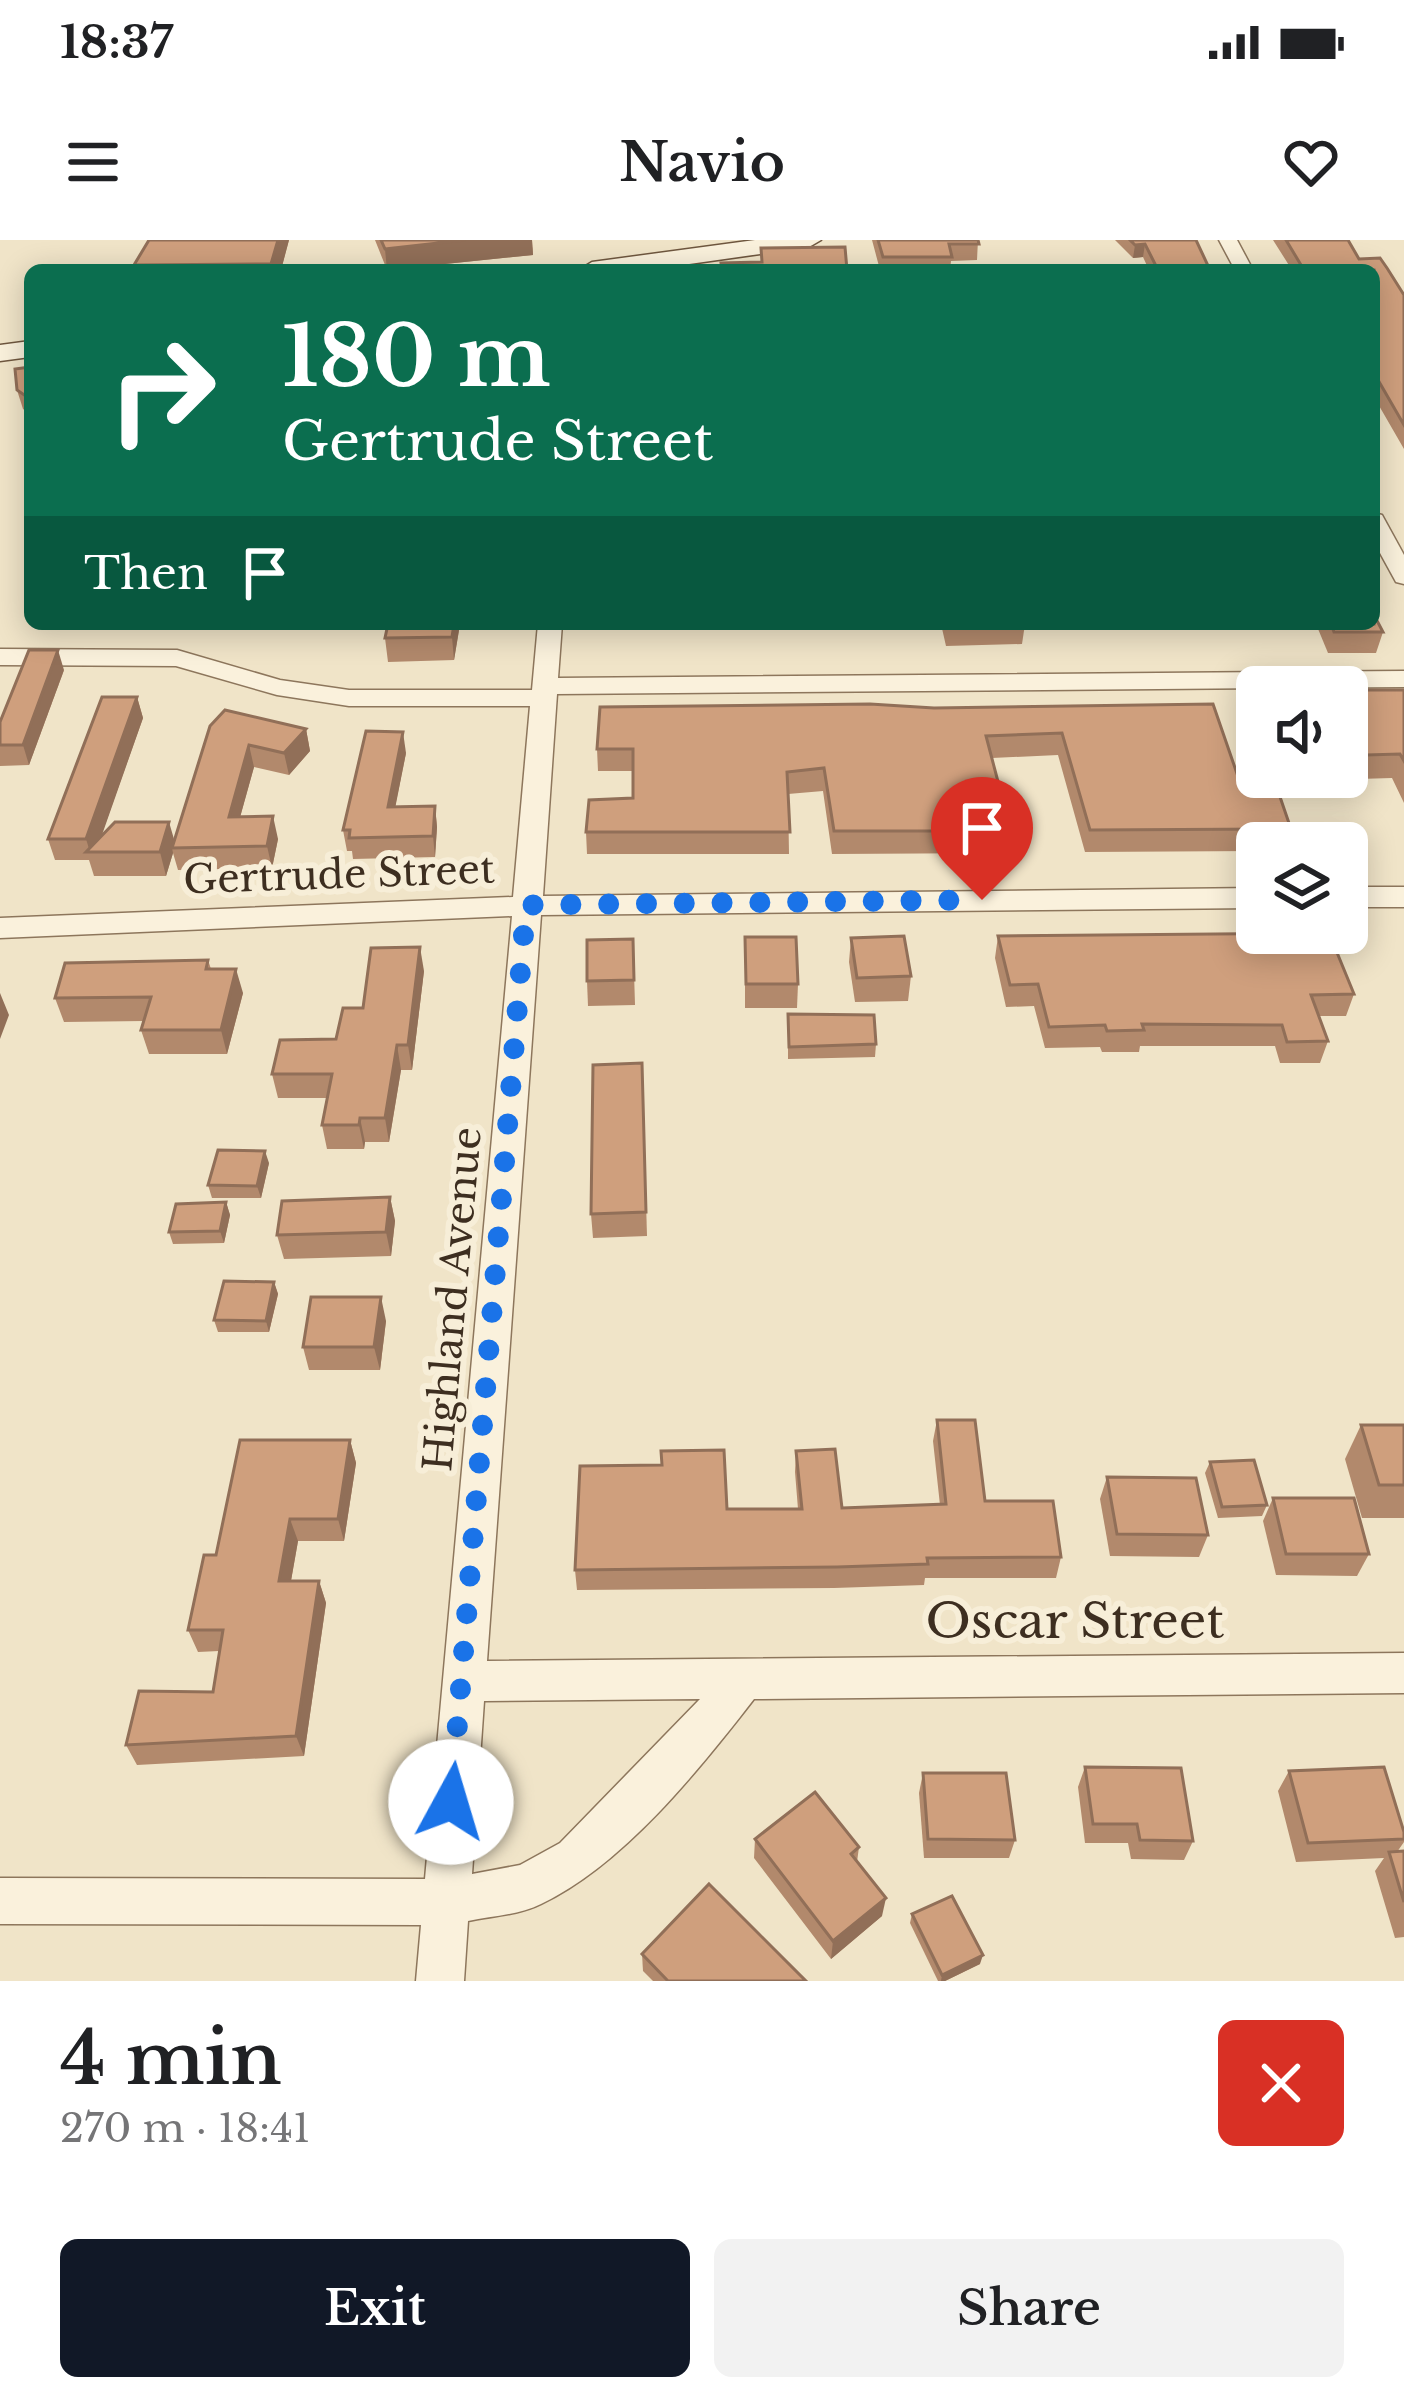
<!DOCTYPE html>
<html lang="en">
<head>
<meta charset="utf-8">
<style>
  body { margin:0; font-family:"Libre Baskerville",serif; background:#f2f2f2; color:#202124; height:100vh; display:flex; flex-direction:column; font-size:45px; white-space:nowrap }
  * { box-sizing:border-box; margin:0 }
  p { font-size:39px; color:#757577 }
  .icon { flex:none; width:66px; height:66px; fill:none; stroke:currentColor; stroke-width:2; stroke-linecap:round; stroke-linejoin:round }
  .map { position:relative; height:1741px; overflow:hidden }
  .sheet { display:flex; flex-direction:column; background:#fff; flex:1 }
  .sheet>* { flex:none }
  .hud { position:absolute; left:24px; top:24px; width:1356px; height:366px; border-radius:18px; box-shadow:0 6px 30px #0003; background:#0b6e4f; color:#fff; overflow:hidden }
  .tools { position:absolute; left:1236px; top:426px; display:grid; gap:24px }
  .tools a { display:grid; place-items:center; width:132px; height:132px; border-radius:18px; background:#fff; box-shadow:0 6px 30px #0003; font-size:60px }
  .pin { position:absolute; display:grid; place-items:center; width:102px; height:102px; color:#fff; margin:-123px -51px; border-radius:50% 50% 50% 0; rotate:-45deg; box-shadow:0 0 12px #0007 }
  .pin .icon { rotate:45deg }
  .me { position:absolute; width:132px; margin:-66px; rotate:6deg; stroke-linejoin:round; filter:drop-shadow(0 0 9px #0008) }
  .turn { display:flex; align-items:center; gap:42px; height:252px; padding:0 60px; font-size:54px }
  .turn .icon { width:156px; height:156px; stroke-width:2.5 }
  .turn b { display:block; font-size:84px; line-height:102px }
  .then { display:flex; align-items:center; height:114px; padding:0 60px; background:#0003; gap:24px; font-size:45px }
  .round { display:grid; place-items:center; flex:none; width:126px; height:126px; border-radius:18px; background:#f2f2f2 }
  .head { display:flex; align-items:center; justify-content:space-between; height:204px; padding:0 60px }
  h1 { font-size:72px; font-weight:600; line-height:90px }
  .cta { display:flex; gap:24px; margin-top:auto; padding:24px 60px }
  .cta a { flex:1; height:138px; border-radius:18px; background:#111827; color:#fff; font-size:48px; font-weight:600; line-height:138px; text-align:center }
  .cta a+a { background:#f2f2f2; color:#202124 }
  .status { display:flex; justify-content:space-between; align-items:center; height:84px; padding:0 60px; background:#fff; direction:ltr }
  .status svg { height:33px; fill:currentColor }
  header { display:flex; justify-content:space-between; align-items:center; height:156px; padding:0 60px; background:#fff; font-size:54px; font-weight:600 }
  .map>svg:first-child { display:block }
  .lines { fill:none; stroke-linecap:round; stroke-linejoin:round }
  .minor-casing { stroke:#8d765c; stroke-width:3 }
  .secondary-casing { stroke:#6f573f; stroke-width:3 }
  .minor { fill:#faf1dc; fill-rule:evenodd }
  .secondary { fill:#faf1dc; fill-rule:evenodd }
  .wall { fill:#b2896c }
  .shaded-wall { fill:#916f58 }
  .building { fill:#cf9f7d; stroke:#916f58; stroke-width:3 }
  .route { stroke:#1a73e8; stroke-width:21; stroke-dasharray:0 37.8 }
  .labels { text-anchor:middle; stroke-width:12; stroke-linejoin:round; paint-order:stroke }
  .street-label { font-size:39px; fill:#3d2e20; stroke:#f7eed8 }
  .near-street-label { font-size:48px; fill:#3d2e20; stroke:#f7eed8 }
</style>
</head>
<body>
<div class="status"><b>18:37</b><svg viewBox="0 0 49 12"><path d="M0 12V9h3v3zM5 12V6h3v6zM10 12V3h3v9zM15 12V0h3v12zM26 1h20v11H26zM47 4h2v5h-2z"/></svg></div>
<header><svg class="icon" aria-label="menu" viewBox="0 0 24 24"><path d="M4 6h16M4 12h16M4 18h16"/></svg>Navio<svg class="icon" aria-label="heart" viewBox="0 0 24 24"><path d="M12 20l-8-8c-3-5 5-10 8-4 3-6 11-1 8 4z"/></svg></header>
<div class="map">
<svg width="1404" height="1741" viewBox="0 0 1404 1741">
  <rect width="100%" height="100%" fill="#f0e4c8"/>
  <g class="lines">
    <defs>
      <g id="minor">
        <path d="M 1219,0 L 1237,0 L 1253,30 L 1235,30 Z"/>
        <path d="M 1374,273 L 1382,275 L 1404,315 L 1404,344 L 1396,342 L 1374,302 Z"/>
        <path d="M 538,384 L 562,384 L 558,438 L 1404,431 L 1404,447 L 557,454 L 543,656 L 1257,648 L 1257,668 L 541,675 L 487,1421 L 1404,1413 L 1404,1453 L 754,1459 C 699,1530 623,1625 541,1664 C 519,1675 492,1676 468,1681 L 464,1741 L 416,1741 L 421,1685 L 0,1684 L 0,1638 L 425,1639 L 512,676 L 0,698 L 0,678 L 513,657 L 530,466 L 349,466 L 277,455 L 176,426 L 0,425 L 0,409 L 177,410 L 280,440 L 349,450 L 532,450 ZM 700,1459 L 560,1603 L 520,1625 L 472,1634 L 484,1461 Z"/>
        <rect x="1347" y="647" width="57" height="20"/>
      </g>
      <g id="secondary">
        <path d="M 755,0 L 821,0 L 809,7 L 647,30 L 579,30 L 592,22 Z"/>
        <path d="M 30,101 L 30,117 L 0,121 L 0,105 Z"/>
      </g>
    </defs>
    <use href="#minor" class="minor-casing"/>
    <use href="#secondary" class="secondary-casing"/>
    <use href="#minor" class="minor"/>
    <use href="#secondary" class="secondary"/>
  </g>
  <g class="wall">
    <path d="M 289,0 L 281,30 L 135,30 L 134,25 Z"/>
    <path d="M 375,0 L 532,0 L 533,15 L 387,30 Z"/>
    <path d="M 872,0 L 978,0 L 977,20 L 951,21 L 950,30 L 880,30 Z"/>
    <path d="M 1115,0 L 1196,0 L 1210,30 L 1149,30 L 1143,17 L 1133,18 Z"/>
    <path d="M 1273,0 L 1348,0 L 1359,19 L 1380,18 L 1387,28 L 1404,55 L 1404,209 L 1374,157 L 1374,30 L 1292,30 Z"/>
    <path d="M 30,127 L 30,174 L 23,169 L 17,150 Z"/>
    <path d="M 460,384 L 454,420 L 388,422 L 385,398 Z"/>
    <path d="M 941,384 L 1025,384 L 1022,404 L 946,406 Z"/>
    <path d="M 1316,384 L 1374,384 L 1383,392 L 1376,413 L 1328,413 Z"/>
    <path d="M 64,430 L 29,525 L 0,526 L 0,482 Z"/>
    <path d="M 1347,450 L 1404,450 L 1404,563 L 1392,538 L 1358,539 L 1347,516 Z"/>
    <path d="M 137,457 L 143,478 L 101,596 L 174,601 L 210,486 L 306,489 L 310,511 L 289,535 L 254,527 L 240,577 L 278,599 L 272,628 L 178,630 L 173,613 L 166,636 L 94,636 L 89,620 L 55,620 L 48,599 Z"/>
    <path d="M 1213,464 L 1243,551 L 1291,589 L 1287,603 L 1257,603 L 1257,611 L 1085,612 L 1058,515 L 992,518 L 1011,591 L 1008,613 L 832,614 L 823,551 L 788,554 L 789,614 L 587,614 L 586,592 L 633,558 L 633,531 L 598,531 L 597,509 L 934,468 Z"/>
    <path d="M 406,513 L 395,567 L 435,566 L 437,587 L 435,617 L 353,619 L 352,611 L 347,611 L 343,590 Z"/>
    <path d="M 998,696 L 1354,754 L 1346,776 L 1319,776 L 1328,801 L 1320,823 L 1280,823 L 1275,806 L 1140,806 L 1139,812 L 1102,812 L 1100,807 L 1045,808 L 1034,766 L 1006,767 L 995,718 Z"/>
    <path d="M 745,697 L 798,744 L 797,768 L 745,768 Z"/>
    <path d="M 851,698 L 911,736 L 908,761 L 855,762 L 849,722 Z"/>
    <path d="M 633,699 L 635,765 L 588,766 L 587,741 Z"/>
    <path d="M 208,720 L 211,729 L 243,753 L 227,814 L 149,814 L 141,790 L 144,781 L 64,782 L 55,758 Z"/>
    <path d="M 424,731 L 412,830 L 401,830 L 389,902 L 365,902 L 364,909 L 327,909 L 322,885 L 327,858 L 278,858 L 272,834 L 336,799 L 363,768 Z"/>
    <path d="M 788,774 L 876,804 L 875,817 L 788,819 Z"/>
    <path d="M 642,823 L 647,996 L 593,998 L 591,974 Z"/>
    <path d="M 269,923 L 261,958 L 212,958 L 208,945 Z"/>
    <path d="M 390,957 L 395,981 L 391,1016 L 284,1019 L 277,995 Z"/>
    <path d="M 226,962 L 230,975 L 224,1003 L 173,1004 L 169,992 Z"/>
    <path d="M 274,1042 L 278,1054 L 269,1092 L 218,1092 L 214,1080 Z"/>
    <path d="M 386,1081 L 380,1130 L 309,1130 L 303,1107 Z"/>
    <path d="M 937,1180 L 985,1261 L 1061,1317 L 1056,1338 L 925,1338 L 924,1345 L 834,1348 L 577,1350 L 575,1330 L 798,1269 L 795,1232 L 796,1211 L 842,1268 L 940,1265 L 933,1201 Z"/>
    <path d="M 1361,1185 L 1404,1185 L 1404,1278 L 1362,1278 L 1345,1219 Z"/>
    <path d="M 350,1200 L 356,1223 L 344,1301 L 298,1301 L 291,1341 L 319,1341 L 326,1363 L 304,1516 L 137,1525 L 126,1505 L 213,1452 L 219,1411 L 198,1412 L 188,1390 L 216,1315 Z"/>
    <path d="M 1210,1222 L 1267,1265 L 1262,1276 L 1218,1278 L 1205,1233 Z"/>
    <path d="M 1107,1237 L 1208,1295 L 1199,1317 L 1110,1316 L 1100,1259 Z"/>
    <path d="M 1273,1258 L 1369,1314 L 1357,1336 L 1276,1335 L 1263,1281 Z"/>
    <path d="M 1085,1527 L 1193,1601 L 1184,1620 L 1131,1619 L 1128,1603 L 1085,1603 L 1078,1547 Z"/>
    <path d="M 1289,1531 L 1404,1592 L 1404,1602 L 1397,1612 L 1404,1611 L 1404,1697 L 1395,1698 L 1375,1631 L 1384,1618 L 1296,1622 L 1278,1551 Z"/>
    <path d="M 923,1533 L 1015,1600 L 1009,1618 L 924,1618 L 919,1553 Z"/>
    <path d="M 755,1599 L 859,1607 L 857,1622 L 882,1676 L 831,1719 L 754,1618 Z"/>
    <path d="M 912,1674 L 980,1724 L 945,1741 L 938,1741 L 910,1683 Z"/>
    <path d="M 642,1714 L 806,1741 L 653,1741 L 643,1731 Z"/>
  </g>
  <g class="shaded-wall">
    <path d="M 278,0 L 289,0 L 281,30 L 272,30 L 271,24 Z"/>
    <path d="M 465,0 L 532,0 L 533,15 L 387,30 L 385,9 Z"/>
    <path d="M 1145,4 L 1143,17 L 1133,18 L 1135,5 Z"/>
    <path d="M 454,384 L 460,384 L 454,420 L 452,397 Z"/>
    <path d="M 58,410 L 64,430 L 29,525 L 23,505 Z"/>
    <path d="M 137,457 L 143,478 L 96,612 L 90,612 L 86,599 Z"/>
    <path d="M 306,489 L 310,511 L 289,535 L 284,513 Z"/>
    <path d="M 403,492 L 406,513 L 391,589 L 388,567 Z"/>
    <path d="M 249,505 L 254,527 L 234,599 L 229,577 Z"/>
    <path d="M 435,566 L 437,587 L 435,617 L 433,596 Z"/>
    <path d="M 273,576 L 278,599 L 272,628 L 267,606 Z"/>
    <path d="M 169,582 L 176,606 L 172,608 L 173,613 L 166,636 L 160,612 Z"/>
    <path d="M 420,707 L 424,731 L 412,830 L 408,805 Z"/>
    <path d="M 236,729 L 243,753 L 227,814 L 221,790 Z"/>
    <path d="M 0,753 L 9,775 L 0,799 Z"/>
    <path d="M 397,805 L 401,830 L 389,902 L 385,878 Z"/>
    <path d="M 360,878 L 365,902 L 364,909 L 359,885 Z"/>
    <path d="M 265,911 L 269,923 L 261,958 L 257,946 Z"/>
    <path d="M 390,957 L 395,981 L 391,1016 L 386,992 Z"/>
    <path d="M 226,962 L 230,975 L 224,1003 L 220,991 Z"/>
    <path d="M 274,1042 L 278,1054 L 269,1092 L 266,1081 Z"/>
    <path d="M 381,1057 L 386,1081 L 380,1130 L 374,1107 Z"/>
    <path d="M 350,1200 L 356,1223 L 344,1301 L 338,1279 Z"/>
    <path d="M 290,1279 L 298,1301 L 287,1363 L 279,1341 Z"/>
    <path d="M 319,1341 L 326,1363 L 304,1516 L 296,1496 Z"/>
    <path d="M 886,1658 L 882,1676 L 831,1719 L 833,1701 Z"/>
    <path d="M 983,1715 L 980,1724 L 945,1741 L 941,1741 L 942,1735 Z"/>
  </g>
  <g class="building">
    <path d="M 149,0 L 278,0 L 271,24 L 134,25 Z"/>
    <path d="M 381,0 L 465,0 L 385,9 Z"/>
    <path d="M 878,0 L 978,0 L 979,4 L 949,4 L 952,17 L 883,17 Z"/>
    <path d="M 1130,0 L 1196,0 L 1210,30 L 1158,30 L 1145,4 L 1135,5 Z"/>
    <path d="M 1286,0 L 1348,0 L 1359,19 L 1380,18 L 1387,28 L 1404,55 L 1404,185 L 1374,133 L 1374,30 L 1304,30 Z"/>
    <path d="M 845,7 L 847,30 L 722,30 L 721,23 L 762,22 L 761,8 Z"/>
    <path d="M 30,127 L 30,159 L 17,150 L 15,129 Z"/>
    <path d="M 1374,375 L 1383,392 L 1334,392 L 1331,384 L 1374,384 Z"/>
    <path d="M 388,384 L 454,384 L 452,397 L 385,398 Z"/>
    <path d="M 29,410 L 58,410 L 23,505 L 0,505 L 0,482 Z"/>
    <path d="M 1347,450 L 1404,450 L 1404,521 L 1400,514 L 1366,515 L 1347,477 Z"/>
    <path d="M 102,457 L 137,457 L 86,599 L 48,599 Z"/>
    <path d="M 870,464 L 934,468 L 1213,464 L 1243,551 L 1278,551 L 1291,589 L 1090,590 L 1062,493 L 986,496 L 1011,591 L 834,591 L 824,528 L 787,532 L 790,592 L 586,592 L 589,560 L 633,558 L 633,509 L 597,509 L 600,467 Z"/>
    <path d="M 225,470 L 306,489 L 284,513 L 249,505 L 229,577 L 273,576 L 267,606 L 172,608 L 210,486 Z"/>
    <path d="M 366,491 L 403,492 L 388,567 L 435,566 L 433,596 L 349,598 L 350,590 L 343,590 Z"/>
    <path d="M 115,582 L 169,582 L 160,612 L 86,612 Z"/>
    <path d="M 1329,693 L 1354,754 L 1311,755 L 1328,801 L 1287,802 L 1282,785 L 1142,784 L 1144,790 L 1107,791 L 1105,785 L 1049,787 L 1038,744 L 1010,745 L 998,696 Z"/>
    <path d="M 904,696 L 911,736 L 857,738 L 851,698 Z"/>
    <path d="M 745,697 L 796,697 L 798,744 L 746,744 Z"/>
    <path d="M 633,699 L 634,740 L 587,741 L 587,700 Z"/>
    <path d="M 420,707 L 408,805 L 397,805 L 385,878 L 360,878 L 359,885 L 322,885 L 332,834 L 272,834 L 280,800 L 336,799 L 343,768 L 363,768 L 371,708 Z"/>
    <path d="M 208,720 L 206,729 L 236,729 L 221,790 L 141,790 L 151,757 L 55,758 L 65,723 Z"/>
    <path d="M 788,774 L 874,775 L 876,804 L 789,807 Z"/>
    <path d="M 642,823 L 646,972 L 591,974 L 593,825 Z"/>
    <path d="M 218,910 L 265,911 L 257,946 L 208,945 Z"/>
    <path d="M 390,957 L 386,992 L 277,995 L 282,961 Z"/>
    <path d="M 226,962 L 220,991 L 169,992 L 176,964 Z"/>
    <path d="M 224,1041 L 274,1042 L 266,1081 L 214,1080 Z"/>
    <path d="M 311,1057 L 381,1057 L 374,1107 L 303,1107 Z"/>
    <path d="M 937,1180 L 975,1180 L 985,1261 L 1053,1261 L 1061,1317 L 927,1318 L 928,1324 L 837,1327 L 575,1330 L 580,1226 L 662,1225 L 661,1211 L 724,1210 L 727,1269 L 802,1269 L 796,1211 L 835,1209 L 842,1268 L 946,1264 Z"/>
    <path d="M 1361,1185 L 1404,1185 L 1404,1245 L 1379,1245 Z"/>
    <path d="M 240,1200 L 350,1200 L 338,1279 L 290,1279 L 279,1341 L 319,1341 L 296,1496 L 126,1505 L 139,1451 L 213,1452 L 223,1390 L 188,1390 L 204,1315 L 216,1315 Z"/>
    <path d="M 1254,1220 L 1267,1265 L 1222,1267 L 1210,1222 Z"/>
    <path d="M 1107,1237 L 1196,1238 L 1208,1295 L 1117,1294 Z"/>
    <path d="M 1273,1258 L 1354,1258 L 1369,1314 L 1286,1314 Z"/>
    <path d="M 1085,1527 L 1181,1528 L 1193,1601 L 1140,1600 L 1137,1584 L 1093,1584 Z"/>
    <path d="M 1384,1527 L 1404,1592 L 1404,1599 L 1308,1603 L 1289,1531 Z"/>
    <path d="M 923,1533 L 1006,1533 L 1015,1600 L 928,1599 Z"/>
    <path d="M 815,1552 L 859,1607 L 851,1614 L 886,1658 L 833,1701 L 755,1599 Z"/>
    <path d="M 1404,1611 L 1404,1662 L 1389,1612 Z"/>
    <path d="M 709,1644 L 806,1741 L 668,1741 L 642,1714 Z"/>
    <path d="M 952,1656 L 983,1715 L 942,1735 L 912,1674 Z"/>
  </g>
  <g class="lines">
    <path class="route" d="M 451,1562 L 526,665 L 982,660"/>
  </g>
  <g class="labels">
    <g class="street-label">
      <text transform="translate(339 634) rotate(-2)" y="14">Gertrude Street</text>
      <text transform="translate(452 1059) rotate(-85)" y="14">Highland Avenue</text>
    </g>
    <g class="near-street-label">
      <text x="1075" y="1398">Oscar Street</text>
    </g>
  </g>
</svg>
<div class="tools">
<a><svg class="icon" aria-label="sound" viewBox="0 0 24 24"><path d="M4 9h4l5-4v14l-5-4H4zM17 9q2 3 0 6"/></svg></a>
<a><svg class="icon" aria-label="layers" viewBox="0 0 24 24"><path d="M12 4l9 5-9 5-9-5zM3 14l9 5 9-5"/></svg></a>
</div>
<div class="pin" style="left:982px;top:660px;background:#d93025"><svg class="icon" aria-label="arrive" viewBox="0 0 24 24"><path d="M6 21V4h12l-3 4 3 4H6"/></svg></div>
<svg class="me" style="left:451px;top:1562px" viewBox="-20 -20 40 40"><circle r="19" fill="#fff"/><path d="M0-13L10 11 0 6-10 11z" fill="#1a73e8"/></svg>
<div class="hud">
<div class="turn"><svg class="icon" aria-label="right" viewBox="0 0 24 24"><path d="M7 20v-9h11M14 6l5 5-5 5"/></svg><div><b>180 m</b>Gertrude Street</div></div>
<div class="then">Then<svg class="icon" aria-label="arrive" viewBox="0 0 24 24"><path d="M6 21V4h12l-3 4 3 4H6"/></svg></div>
</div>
</div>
<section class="sheet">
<div class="head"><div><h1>4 min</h1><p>270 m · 18:41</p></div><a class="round" style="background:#d93025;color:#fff"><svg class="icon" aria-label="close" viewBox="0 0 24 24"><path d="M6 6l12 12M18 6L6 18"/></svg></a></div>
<div class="cta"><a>Exit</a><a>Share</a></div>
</section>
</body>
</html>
